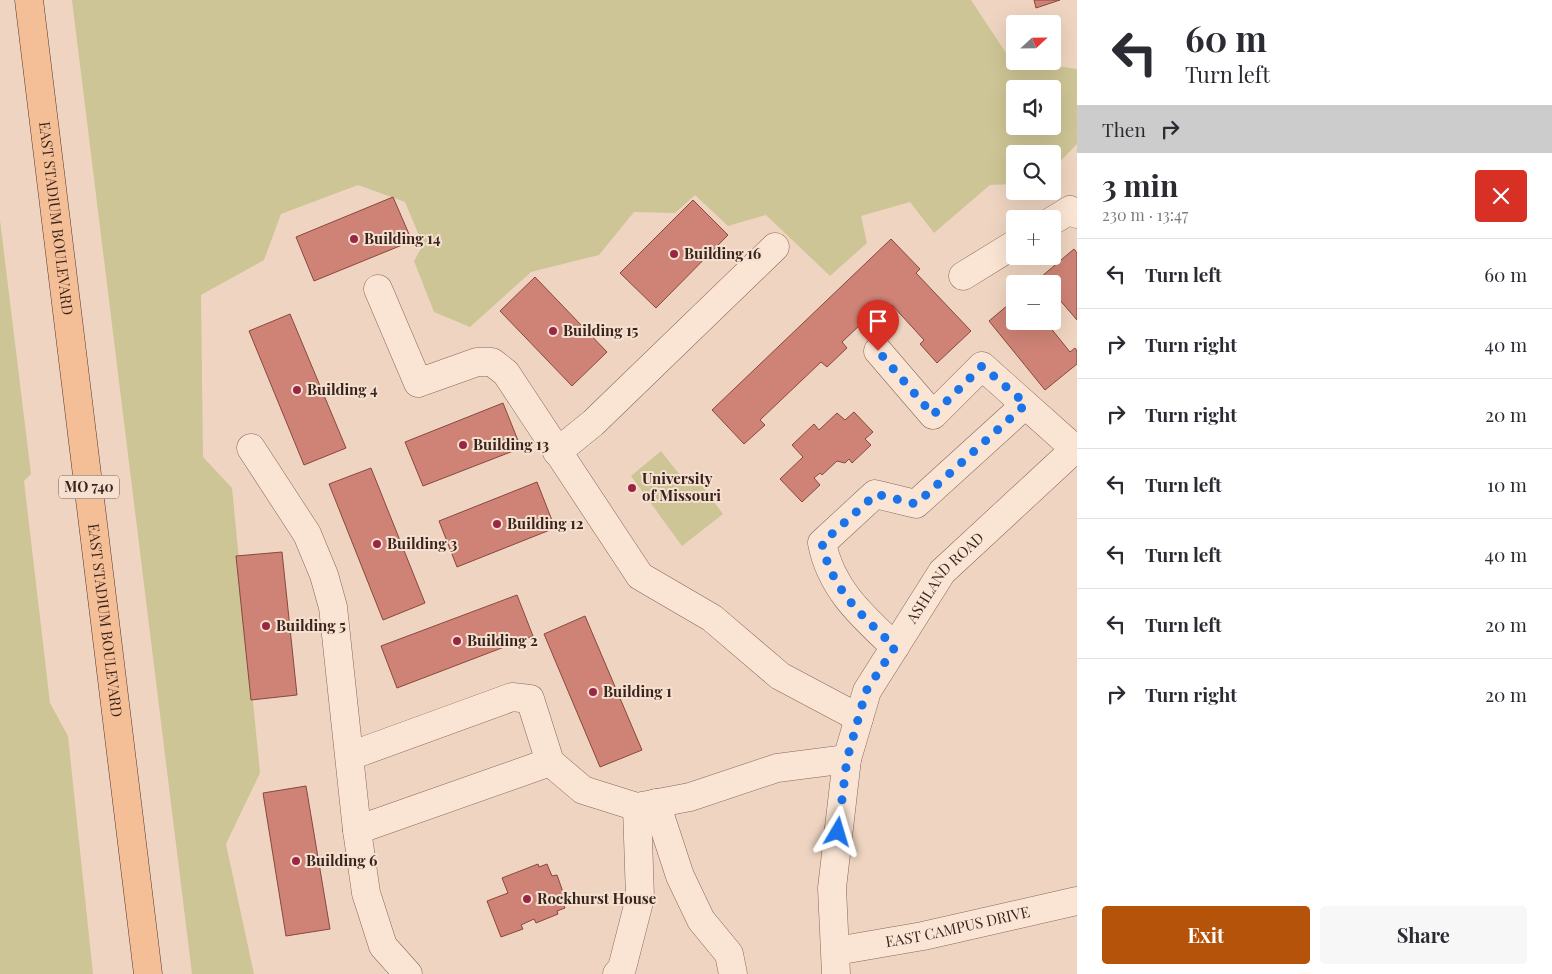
<!DOCTYPE html>
<html lang="en">
<head>
<meta charset="utf-8">
<style>
  body { margin:0; font-family:"Playfair Display",serif; background:#f7f7f7; color:#2b2b33; height:100vh; display:flex; flex-direction:column; font-size:19px; white-space:nowrap }
  * { box-sizing:border-box; margin:0 }
  p { font-size:16px; color:#7c7c81 }
  .icon { flex:none; width:28px; height:28px; fill:none; stroke:currentColor; stroke-width:2; stroke-linecap:round; stroke-linejoin:round }
  .map { position:relative; flex:1; overflow:hidden }
  .drawer { display:flex; flex-direction:column; background:#fff; width:475px }
  .drawer>* { flex:none }
  .guide { background:#fff; color:#2b2b33; overflow:hidden }
  .needle { width:32px; rotate:68deg }
  .buttons { position:absolute; left:1006px; top:15px; display:grid; gap:10px }
  .buttons a { display:grid; place-items:center; width:55px; height:55px; border-radius:5px; background:#fff; box-shadow:0 5px 20px #0002; font-size:25px }
  .pin { position:absolute; display:grid; place-items:center; width:42px; height:42px; color:#fff; margin:-51px -21px; border-radius:50% 50% 50% 0; rotate:-45deg; box-shadow:0 0 5px #0007 }
  .pin .icon { rotate:45deg }
  .me { position:absolute; width:55px; margin:-28px; rotate:7deg; stroke-linejoin:round; filter:drop-shadow(0 0 4px #0008) }
  .turn { display:flex; align-items:center; gap:18px; height:105px; padding:0 25px; font-size:22px }
  .turn .icon { width:65px; height:65px; stroke-width:2.5 }
  .turn b { display:block; font-size:35px; line-height:42px }
  .then { display:flex; align-items:center; height:48px; padding:0 25px; background:#0003; gap:10px; font-size:19px }
  .round { display:grid; place-items:center; flex:none; width:52px; height:52px; border-radius:5px; background:#f7f7f7 }
  .summary { display:flex; align-items:center; justify-content:space-between; height:85px; padding:0 25px }
  h1 { font-size:30px; font-weight:700; line-height:38px }
  .primary-button { display:flex; gap:10px; margin-top:auto; padding:10px 25px }
  .primary-button a { flex:1; height:58px; border-radius:5px; background:#b45309; color:#fff; font-size:20px; font-weight:700; line-height:58px; text-align:center }
  .primary-button a+a { background:#f7f7f7; color:#2b2b33 }
  ul { padding:0; list-style:none }
  li { display:flex; align-items:center; gap:15px; height:70px; padding:0 25px; border-top:1px solid #e1e1e2 }
  li div { flex:1 }
  li b { display:block; font-size:19px }
  li em { font-style:normal }
  main { display:flex; flex:1; min-height:0 }
  .map>svg:first-child { display:block }
  .green { fill:#cdc595; fill-rule:evenodd }
  .building { fill:#cf8376; stroke:#89473d }
  .lines { fill:none; stroke-linecap:round; stroke-linejoin:round }
  .minor-casing { stroke:#896558; stroke-width:29 }
  .major-casing { stroke:#57352c; stroke-width:29 }
  .minor { stroke:#fae5d4; stroke-width:28 }
  .major { stroke:#f4be97; stroke-width:28 }
  .route { stroke:#1a73e8; stroke-width:9; stroke-dasharray:0 16.2 }
  .poi-dot { fill:#9a2646; stroke:#f6e1d1; stroke-width:2 }
  .labels { text-anchor:middle; stroke-width:4; stroke-linejoin:round; paint-order:stroke }
  .shield { fill:#f6e1d1; stroke:#715c53; stroke-width:1 }
  .shield-label { font-size:14px; font-weight:bold; fill:#38231d }
  .street-label { font-size:15px; fill:#38231d; stroke:#f6e1d1 }
  .poi-label { font-size:15px; font-weight:bold; fill:#38231d; stroke:#f6e1d1; text-anchor:start }
</style>
</head>
<body>
<main>
<div class="map">
<svg width="1077" height="974" viewBox="0 0 1077 974">
  <rect width="100%" height="100%" fill="#efd5c1"/>
  <g class="green">
    <path d="M 72,0 L 971,0 L 1010,59 L 1077,69 L 1077,144 L 1053,169 L 1052,154 L 1015,154 L 1015,184 L 990,185 L 934,233 L 910,202 L 861,216 L 867,243 L 830,276 L 766,215 L 728,226 L 695,195 L 675,213 L 634,212 L 599,255 L 531,272 L 470,327 L 434,312 L 414,261 L 423,245 L 405,202 L 358,185 L 281,214 L 264,260 L 201,295 L 203,457 L 232,488 L 260,773 L 226,844 L 254,974 L 192,974 ZM 1015,89 L 1052,89 L 1052,126 L 1015,126 Z"/>
    <path d="M 0,220 L 31,474 L 24,481 L 50,703 L 68,736 L 93,974 L 0,974 Z"/>
    <path d="M 661,451 L 683,479 L 693,474 L 723,514 L 682,546 L 631,476 Z"/>
  </g>
  <g class="building">
    <path d="M 1034,0 L 1060,0 L 1036,8 Z"/>
    <path d="M 393,197 L 412,241 L 314,281 L 296,237 Z"/>
    <path d="M 693,200 L 728,235 L 656,308 L 620,273 Z"/>
    <path d="M 891,239 L 920,269 L 916,273 L 971,331 L 937,363 L 920,344 L 924,340 L 892,305 L 889,309 L 880,306 L 842,342 L 847,348 L 827,367 L 821,362 L 760,420 L 765,425 L 744,444 L 712,410 Z"/>
    <path d="M 1074,249 L 1077,253 L 1077,320 L 1052,291 L 1052,284 L 1047,284 L 1041,277 Z"/>
    <path d="M 535,277 L 607,352 L 572,386 L 500,311 Z"/>
    <path d="M 1015,299 L 1015,321 L 1045,321 L 1070,352 L 1075,348 L 1077,351 L 1077,364 L 1045,390 L 989,321 Z"/>
    <path d="M 290,314 L 346,448 L 304,465 L 249,331 Z"/>
    <path d="M 503,403 L 521,448 L 423,486 L 405,442 Z"/>
    <path d="M 854,412 L 873,432 L 865,439 L 871,445 L 852,463 L 849,459 L 845,463 L 837,461 L 822,475 L 820,473 L 814,478 L 820,485 L 802,502 L 780,479 L 803,457 L 792,445 L 814,424 L 819,430 L 837,413 L 845,420 Z"/>
    <path d="M 371,468 L 425,603 L 383,620 L 329,484 Z"/>
    <path d="M 537,482 L 555,528 L 457,567 L 439,521 Z"/>
    <path d="M 282,552 L 297,695 L 251,700 L 236,556 Z"/>
    <path d="M 517,595 L 533,636 L 397,688 L 381,646 Z"/>
    <path d="M 585,616 L 642,750 L 600,767 L 544,634 Z"/>
    <path d="M 306,786 L 330,929 L 286,936 L 263,793 Z"/>
    <path d="M 538,864 L 539,867 L 547,864 L 552,876 L 557,875 L 564,895 L 561,897 L 565,908 L 557,911 L 558,914 L 536,923 L 534,919 L 521,925 L 523,929 L 501,937 L 487,901 L 508,893 L 502,878 Z"/>
  </g>
  <g class="lines">
    <defs>
      <g id="minor">
        <path d="M 1052,221 L 1070,210 L 1077,214"/>
        <path d="M 963,276 L 1015,244"/>
        <path d="M 378,289 L 418,383 L 477,362 L 492,362 L 506,373 L 640,576 L 712,618 L 780,676 L 859,718"/>
        <path d="M 878,351 L 933,415 L 982,366 L 1075,449"/>
        <path d="M 251,448 L 307,534 L 324,575 L 333,607 L 357,830"/>
        <path d="M 557,452 L 593,423 L 775,247"/>
        <path d="M 895,647 C 862,616 831,589 822,543 L 875,494 L 916,504 L 1025,405"/>
        <path d="M 350,756 L 512,697 L 530,699 L 550,762 L 583,790 L 637,807 L 690,797 L 777,768 L 847,759"/>
        <path d="M 656,803 L 680,876 L 701,920 L 729,954 L 733,974"/>
        <path id="s1" d="M 836,951 L 923,936 L 1077,901"/>
        <path d="M 408,974 L 383,946 L 366,893 L 357,830 L 550,762"/>
        <path d="M 617,974 L 622,968 L 640,898 L 637,807"/>
        <path id="s2" d="M 836,974 L 832,888 L 847,759 L 867,691 L 942,572 L 1077,447"/>
      </g>
      <g id="major">
        <path id="s3" d="M 29,0 L 148,974"/>
      </g>
    </defs>
    <use href="#minor" class="minor-casing"/>
    <use href="#major" class="major-casing"/>
    <use href="#minor" class="minor"/>
    <use href="#major" class="major"/>
  </g>
  <g class="lines">
    <path class="route" d="M 838,832 L 847,759 L 866,691 L 895,647 C 862,616 831,589 822,543 L 876,494 L 916,504 L 1026,404 L 982,366 L 933,415 L 878,351"/>
  </g>
  <g class="poi-dot">
    <circle cx="354" cy="239" r="5"/>
    <circle cx="674" cy="254" r="5"/>
    <circle cx="553" cy="331" r="5"/>
    <circle cx="297" cy="390" r="5"/>
    <circle cx="463" cy="445" r="5"/>
    <circle cx="632" cy="488" r="5"/>
    <circle cx="497" cy="524" r="5"/>
    <circle cx="377" cy="544" r="5"/>
    <circle cx="266" cy="626" r="5"/>
    <circle cx="457" cy="641" r="5"/>
    <circle cx="593" cy="692" r="5"/>
    <circle cx="296" cy="861" r="5"/>
    <circle cx="527" cy="899" r="5"/>
  </g>
  <g class="labels">
    <rect class="shield" x="59" y="475.5" width="60" height="23" rx="4"/>
    <g class="shield-label">
      <text x="89" y="492">MO 740</text>
    </g>
    <g class="street-label">
      <text dy="5" stroke="none"><textPath href="#s3" startOffset="220">EAST STADIUM BOULEVARD</textPath></text>
      <text dy="5" stroke="none"><textPath href="#s2" startOffset="425">ASHLAND ROAD</textPath></text>
      <text dy="5" stroke="none"><textPath href="#s3" startOffset="625">EAST STADIUM BOULEVARD</textPath></text>
      <text dy="5" stroke="none"><textPath href="#s1" startOffset="124">EAST CAMPUS DRIVE</textPath></text>
    </g>
    <g class="poi-label">
      <text x="364" y="244">Building 14</text>
      <text x="684" y="259">Building 16</text>
      <text x="563" y="336">Building 15</text>
      <text x="307" y="395">Building 4</text>
      <text x="473" y="450">Building 13</text>
      <text x="642" y="484">University<tspan x="642" dy="17">of Missouri</tspan></text>
      <text x="507" y="529">Building 12</text>
      <text x="387" y="549">Building 3</text>
      <text x="276" y="631">Building 5</text>
      <text x="467" y="646">Building 2</text>
      <text x="603" y="697">Building 1</text>
      <text x="306" y="866">Building 6</text>
      <text x="537" y="904">Rockhurst House</text>
    </g>
  </g>
</svg>
<div class="buttons">
<a><svg class="needle" viewBox="-14 -14 28 28"><path d="M0-13l5 13h-10z" fill="#e53935"/><path d="M0 13l5-13h-10z" fill="#7c7c81"/></svg></a>
<a><svg class="icon" aria-label="sound" viewBox="0 0 24 24"><path d="M4 9h4l5-4v14l-5-4H4zM17 9q2 3 0 6"/></svg></a>
<a><svg class="icon" aria-label="search" viewBox="0 0 24 24"><circle cx="10" cy="10" r="6"/><path d="M15 15l6 6"/></svg></a>
<a>+</a>
<a>−</a>
</div>
<div class="pin" style="left:878px;top:351px;background:#d93025"><svg class="icon" aria-label="arrive" viewBox="0 0 24 24"><path d="M6 21V4h12l-3 4 3 4H6"/></svg></div>
<svg class="me" style="left:838px;top:832px" viewBox="-20 -20 40 40"><path d="M0-17L14 15 0 8-14 15z" fill="#1a73e8" stroke="#fff" stroke-width="4"/></svg>
</div>
<section class="drawer">
<div class="guide">
<div class="turn"><svg class="icon" aria-label="left" viewBox="0 0 24 24"><path d="M17 20v-9H6M10 6l-5 5 5 5"/></svg><div><b>60 m</b>Turn left</div></div>
<div class="then">Then<svg class="icon" aria-label="right" viewBox="0 0 24 24"><path d="M7 20v-9h11M14 6l5 5-5 5"/></svg></div>
</div>
<div class="summary"><div><h1>3 min</h1><p>230 m · 13:47</p></div><a class="round" style="background:#d93025;color:#fff"><svg class="icon" aria-label="close" viewBox="0 0 24 24"><path d="M6 6l12 12M18 6L6 18"/></svg></a></div>
<ul>
<li><svg class="icon" aria-label="left" viewBox="0 0 24 24"><path d="M17 20v-9H6M10 6l-5 5 5 5"/></svg><div><b>Turn left</b></div><em>60 m</em></li>
<li><svg class="icon" aria-label="right" viewBox="0 0 24 24"><path d="M7 20v-9h11M14 6l5 5-5 5"/></svg><div><b>Turn right</b></div><em>40 m</em></li>
<li><svg class="icon" aria-label="right" viewBox="0 0 24 24"><path d="M7 20v-9h11M14 6l5 5-5 5"/></svg><div><b>Turn right</b></div><em>20 m</em></li>
<li><svg class="icon" aria-label="left" viewBox="0 0 24 24"><path d="M17 20v-9H6M10 6l-5 5 5 5"/></svg><div><b>Turn left</b></div><em>10 m</em></li>
<li><svg class="icon" aria-label="left" viewBox="0 0 24 24"><path d="M17 20v-9H6M10 6l-5 5 5 5"/></svg><div><b>Turn left</b></div><em>40 m</em></li>
<li><svg class="icon" aria-label="left" viewBox="0 0 24 24"><path d="M17 20v-9H6M10 6l-5 5 5 5"/></svg><div><b>Turn left</b></div><em>20 m</em></li>
<li><svg class="icon" aria-label="right" viewBox="0 0 24 24"><path d="M7 20v-9h11M14 6l5 5-5 5"/></svg><div><b>Turn right</b></div><em>20 m</em></li>
</ul>
<div class="primary-button"><a>Exit</a><a>Share</a></div>
</section>
</main>
</body>
</html>
